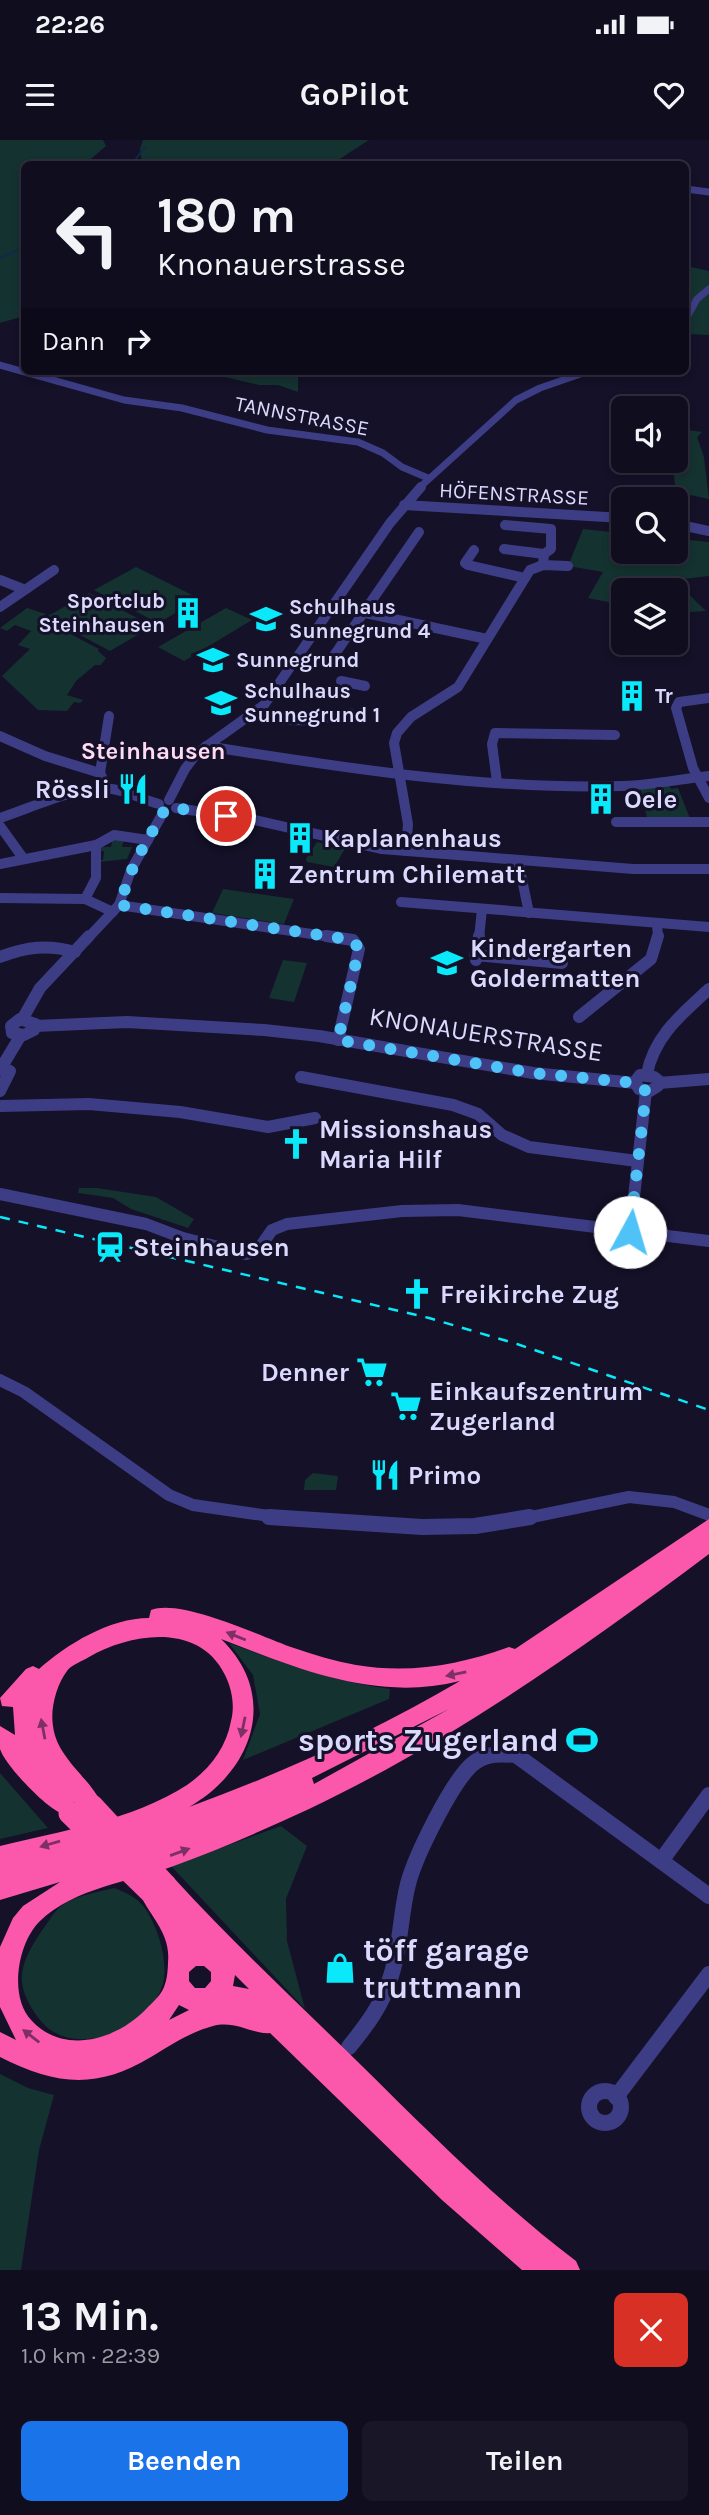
<!DOCTYPE html>
<html lang="de">
<head>
<meta charset="utf-8">
<style>
  body { margin:0; font-family:Karla,sans-serif; background:#181627; color:#f1f3f6; height:100vh; display:flex; flex-direction:column; font-size:26px; white-space:nowrap }
  * { box-sizing:border-box; margin:0 }
  p { font-size:23px; color:#9b9ca4 }
  .icon { flex:none; width:38px; height:38px; fill:none; stroke:currentColor; stroke-width:2; stroke-linecap:round; stroke-linejoin:round }
  .map { position:relative; height:2130px; overflow:hidden }
  .details { display:flex; flex-direction:column; background:#0f0d1e; flex:1 }
  .details>* { flex:none }
  .guide { position:absolute; left:21px; top:21px; width:668px; height:214px; border-radius:10px; box-shadow:0 4px 10px #0003,0 0 0 2px #2f2d3c; background:#0f0d1e; color:#f1f3f6; overflow:hidden }
  .fabs { position:absolute; left:611px; top:256px; display:grid; gap:14px }
  .fabs a { display:grid; place-items:center; width:77px; height:77px; border-radius:10px; background:#0f0d1e; box-shadow:0 4px 10px #0003,0 0 0 2px #2f2d3c; font-size:35px }
  .pin { position:absolute; display:grid; place-items:center; width:60px; height:60px; color:#fff; margin:-30px; border:4px solid #fff; border-radius:50%; box-shadow:0 2px 7px #0007 }
  .me { position:absolute; width:77px; margin:-38px; rotate:6deg; stroke-linejoin:round; filter:drop-shadow(0 0 5px #0008) }
  .turn { display:flex; align-items:center; gap:24px; height:147px; padding:0 21px; font-size:32px }
  .turn .icon { width:91px; height:91px; stroke-width:2.5 }
  .turn b { display:block; font-size:49px; line-height:60px }
  .then { display:flex; align-items:center; height:66px; padding:0 21px; background:#0003; gap:14px; font-size:26px }
  .round { display:grid; place-items:center; flex:none; width:74px; height:74px; border-radius:10px; background:#181627 }
  .overview { display:flex; align-items:center; justify-content:space-between; height:119px; padding:0 21px }
  h1 { font-size:42px; font-weight:700; line-height:52px }
  .primary-button { display:flex; gap:14px; margin-top:auto; padding:14px 21px }
  .primary-button a { flex:1; height:80px; border-radius:10px; background:#1a73e8; color:#fff; font-size:28px; font-weight:700; line-height:80px; text-align:center }
  .primary-button a+a { background:#181627; color:#f1f3f6 }
  .status { display:flex; justify-content:space-between; align-items:center; height:49px; padding:0 35px; background:#0f0d1e; direction:ltr }
  .status svg { height:19px; fill:currentColor }
  header { display:flex; justify-content:space-between; align-items:center; height:91px; padding:0 21px; background:#0f0d1e; font-size:32px; font-weight:700 }
  .map>svg:first-child { display:block }
  .green { fill:#143230 }
  .lines { fill:none; stroke-linecap:round; stroke-linejoin:round }
  .stream { stroke:#10294d; stroke-width:2 }
  .minor-far3 { stroke:#3d3d86; stroke-width:7 }
  .minor-far2 { stroke:#3d3d86; stroke-width:10 }
  .minor-far1 { stroke:#3d3d86; stroke-width:12 }
  .minor { stroke:#3d3d86; stroke-width:16 }
  .highway { fill:#fb57ab; fill-rule:evenodd }
  .rail { stroke:#0ae9f9; stroke-width:2.5; stroke-dasharray:10 9; stroke-linecap:butt }
  .highway-bridge { stroke:#fb57ab; stroke-width:23 }
  .oneway { fill:#7c3063 }
  .route { stroke:#4fc3f7; stroke-width:12; stroke-dasharray:0 21.6 }
  .labels { text-anchor:middle; stroke-width:6; stroke-linejoin:round; paint-order:stroke }
  .far-street-label { font-size:21px; fill:#dcd9fe; stroke:#141128 }
  .far-poi-label { font-size:21px; font-weight:bold; fill:#dcd9fe; stroke:#141128; text-anchor:start }
  .far-quarter-label { font-size:24px; font-weight:bold; fill:#fedbf2; stroke:#141128 }
  .poi-label { font-size:26px; font-weight:bold; fill:#dcd9fe; stroke:#141128; text-anchor:start }
  .street-label { font-size:26px; fill:#dcd9fe; stroke:#141128 }
  .near-poi-label { font-size:32px; font-weight:bold; fill:#dcd9fe; stroke:#141128; text-anchor:end }
</style>
</head>
<body>
<div class="status"><b>22:26</b><svg viewBox="0 0 49 12"><path d="M0 12V9h3v3zM5 12V6h3v6zM10 12V3h3v9zM15 12V0h3v12zM26 1h20v11H26zM47 4h2v5h-2z"/></svg></div>
<header><svg class="icon" aria-label="menu" viewBox="0 0 24 24"><path d="M4 6h16M4 12h16M4 18h16"/></svg>GoPilot<svg class="icon" aria-label="heart" viewBox="0 0 24 24"><path d="M12 20l-8-8c-3-5 5-10 8-4 3-6 11-1 8 4z"/></svg></header>
<div class="map">
<svg width="709" height="2130" viewBox="0 0 709 2130">
  <rect width="100%" height="100%" fill="#141128"/>
  <g class="green">
    <path d="M 0,0 L 103,0 L 106,6 L 85,24 L 24,24 L 24,176 L 0,183 Z"/>
    <path d="M 143,0 L 369,0 L 332,24 L 142,24 L 140,9 Z"/>
    <path d="M 686,126 L 709,131 L 709,195 L 686,194 Z"/>
    <path d="M 199,231 L 307,231 L 298,236 L 298,252 L 278,245 L 259,245 Z"/>
    <path d="M 676,288 L 702,292 L 697,297 L 704,317 L 709,359 L 676,352 L 672,320 L 676,320 Z"/>
    <path d="M 676,385 L 680,386 L 680,399 L 709,402 L 709,436 L 674,440 L 706,471 L 676,473 L 676,450 L 623,450 L 623,465 L 588,458 L 603,432 L 568,426 L 583,389 L 621,393 L 623,389 L 623,411 L 676,411 Z"/>
    <path d="M 136,427 L 200,459 L 158,483 L 94,450 Z"/>
    <path d="M 89,453 L 153,486 L 110,511 L 46,477 Z"/>
    <path d="M 27,468 L 46,474 L 40,478 L 99,509 L 98,511 L 106,518 L 101,525 L 95,525 L 76,541 L 67,555 L 83,560 L 80,563 L 74,562 L 67,571 L 38,570 L 2,536 L 30,509 L 18,505 L 31,491 L 15,485 L 7,491 L 0,488 Z"/>
    <path d="M 226,468 L 252,480 L 184,521 L 158,507 Z"/>
    <path d="M 669,645 L 671,649 L 678,648 L 691,681 L 648,682 L 640,648 Z"/>
    <path d="M 112,699 L 124,700 L 122,707 L 132,707 L 127,719 L 99,722 L 97,720 L 103,720 L 104,711 L 100,711 L 102,707 L 111,707 L 112,702 L 108,702 Z"/>
    <path d="M 317,702 L 345,709 L 334,727 L 307,722 L 306,719 Z"/>
    <path d="M 223,749 L 294,759 L 284,784 L 212,773 Z"/>
    <path d="M 283,820 L 307,823 L 294,862 L 269,858 Z"/>
    <path d="M 79,1048 L 97,1048 L 156,1057 L 194,1079 L 188,1088 L 131,1069 L 113,1058 L 78,1053 Z"/>
    <path d="M 313,1333 L 338,1336 L 336,1350 L 304,1350 L 305,1340 Z"/>
    <path d="M 229,1503 C 282,1523 333,1542 390,1549 L 389,1559 L 243,1620 L 260,1574 L 253,1535 Z"/>
    <path d="M 0,1633 L 48,1688 L 0,1699 Z"/>
    <path d="M 281,1686 L 307,1706 L 286,1759 L 287,1801 L 305,1869 L 171,1726 Z"/>
    <path d="M 114,1748 C 139,1757 147,1766 157,1792 C 162,1805 166,1825 164,1839 C 156,1887 74,1923 40,1880 C 12,1844 19,1824 43,1789 C 48,1783 53,1773 59,1768 C 72,1756 98,1752 114,1748 Z"/>
    <path d="M 0,1934 L 28,1948 L 54,1955 L 39,2010 L 21,2130 L 0,2130 Z"/>
  </g>
  <g class="lines">
    <g class="stream">
      <path d="M 132,24 L 145,7"/>
      <path d="M 0,118 L 18,110"/>
    </g>
    <g class="minor-far3">
      <path d="M 686,49 L 709,52"/>
      <path d="M 686,179 L 697,159 L 709,149"/>
      <path d="M 0,225 L 124,260 L 182,268 L 267,290 L 358,302 L 383,313 L 402,327 L 428,338"/>
      <path d="M 419,348 L 516,260 L 540,248 L 589,231"/>
    </g>
    <g class="minor-far2">
      <path d="M 404,365 L 623,378"/>
      <path d="M 676,384 L 709,391"/>
      <path d="M 505,385 L 551,389 L 551,409 L 544,414 L 543,425"/>
      <path d="M 504,409 L 544,414"/>
      <path d="M 474,410 L 465,423 L 468,425 L 525,438"/>
      <path d="M 0,440 L 23,449"/>
      <path d="M 333,466 L 487,499"/>
      <path d="M 0,467 L 54,430"/>
      <path d="M 335,514 L 419,392"/>
      <path d="M 341,541 L 365,546"/>
      <path d="M 709,558 L 679,562 L 676,568 L 693,628 L 709,658"/>
      <path d="M 256,574 C 288,584 318,581 350,573"/>
      <path d="M 0,596 L 45,616 L 100,633"/>
      <path d="M 206,606 C 344,628 484,650 624,646 C 652,645 681,639 709,636"/>
      <path d="M 102,637 L 100,633 L 109,576"/>
      <path d="M 497,642 L 492,604 L 495,593 L 615,595"/>
      <path d="M 169,660 L 185,629 L 197,613 L 264,565 L 390,383 L 421,347"/>
      <path d="M 176,668 L 250,679 L 382,709 L 633,729 L 709,729"/>
      <path d="M 0,678 C 34,667 75,646 112,649 C 128,651 143,660 159,664"/>
      <path d="M 616,682 L 709,682"/>
      <path d="M 0,686 L 23,718"/>
      <path d="M 406,711 L 408,684 L 394,603 L 397,593 L 411,577 L 458,547 L 530,430 L 543,425 L 568,426"/>
      <path d="M 518,720 L 529,773"/>
      <path d="M 0,724 L 96,705 L 114,695 L 148,700"/>
      <path d="M 0,758 L 85,759"/>
      <path d="M 85,759 L 96,738 L 96,705"/>
      <path d="M 85,759 L 113,772"/>
      <path d="M 401,762 L 709,787"/>
      <path d="M 119,765 L 338,798"/>
      <path d="M 657,783 L 658,798"/>
      <path d="M 88,798 L 119,765 L 131,730 L 164,671"/>
      <path d="M 479,798 L 482,769"/>
    </g>
    <g class="minor-far1">
      <path d="M 326,796 L 353,800 L 359,809 L 338,900"/>
      <path d="M 475,815 L 562,823"/>
      <path d="M 0,817 C 26,807 48,804 75,812"/>
      <path d="M 476,820 L 479,796"/>
      <path d="M 579,877 L 651,819 L 658,796"/>
      <path d="M 23,878 L 40,848 L 89,796"/>
      <path d="M 20,879 L 35,884 L 34,890 L 24,895 L 12,893 L 11,886 Z"/>
      <path d="M 35,886 L 127,882 L 264,890 L 319,896 L 533,933 L 635,943"/>
      <path d="M 0,930 L 21,895"/>
      <path d="M 647,934 C 654,896 682,874 709,849"/>
      <path d="M 640,935 L 654,937 L 659,941 L 658,946 L 650,951 L 639,949 L 635,942 Z"/>
      <path d="M 301,937 L 453,965 L 478,974 L 502,995 L 529,1007 L 637,1021"/>
      <path d="M 659,943 L 709,939"/>
      <path d="M 0,951 L 10,931 L 1,928"/>
      <path d="M 0,966 L 89,964 L 180,972 L 268,987 L 315,978"/>
      <path d="M 0,1054 L 146,1084 L 183,1098 L 246,1114 L 258,1110 L 272,1090 L 287,1084 L 402,1071 L 458,1070 L 709,1101"/>
      <path d="M 630,1092 L 646,951"/>
      <path d="M 0,1240 L 24,1252 L 169,1355 L 193,1365 L 290,1379"/>
      <path d="M 522,1379 L 629,1357 L 674,1362 L 709,1375"/>
    </g>
    <g class="minor">
      <path d="M 269,1377 L 422,1387 L 475,1386 L 530,1377"/>
      <path d="M 661,1721 L 709,1655"/>
      <path d="M 349,1907 C 366,1886 382,1865 390,1839 C 401,1808 400,1775 408,1744 C 415,1717 453,1638 475,1622 C 487,1613 502,1614 516,1615 L 709,1756"/>
      <circle cx="605" cy="1967" r="16"/>
      <path d="M 616,1957 L 709,1834"/>
    </g>
    <path class="highway" d="M 709,1379 L 709,1414 C 582,1509 452,1601 309,1669 C 264,1690 218,1710 171,1727 C 128,1742 75,1748 40,1781 C 18,1802 8,1857 32,1881 C 65,1916 119,1899 148,1867 C 154,1861 163,1853 165,1844 C 167,1839 168,1828 168,1822 C 171,1792 148,1775 138,1750 L 141,1742 L 149,1739 L 155,1741 L 157,1737 L 165,1734 L 173,1737 C 233,1803 298,1863 361,1925 C 430,1993 498,2062 576,2121 L 580,2130 L 522,2130 L 442,2060 L 270,1893 C 253,1895 236,1880 213,1886 C 190,1892 171,1905 151,1917 C 96,1950 56,1945 0,1917 L 0,1892 L 16,1900 L 0,1867 L 0,1807 L 13,1778 L 23,1766 L 60,1742 L 0,1760 L 0,1706 C 61,1691 133,1680 187,1645 C 210,1629 226,1608 231,1581 C 235,1566 232,1549 225,1535 C 199,1482 131,1493 89,1517 C 83,1521 71,1525 67,1531 C 57,1544 50,1568 53,1586 C 57,1619 90,1637 103,1666 L 100,1673 L 92,1676 L 84,1673 L 74,1662 L 69,1670 L 61,1673 C 45,1667 5,1625 0,1609 C 0,1603 0,1592 0,1586 L 15,1595 L 13,1567 L 2,1566 L 0,1558 L 26,1529 L 33,1526 L 39,1529 C 67,1504 110,1478 149,1478 L 151,1470 C 181,1458 262,1497 294,1508 C 314,1515 335,1521 356,1525 C 410,1534 459,1525 509,1507 L 515,1509 ZM 221,1499 C 298,1529 376,1562 460,1541 C 375,1591 282,1633 189,1667 C 254,1630 279,1555 221,1499 ZM 449,1569 L 314,1644 L 312,1638 ZM 196,1826 L 204,1826 L 211,1832 L 211,1841 L 205,1848 L 195,1848 L 189,1841 L 189,1832 ZM 235,1835 L 249,1849 L 233,1846 ZM 179,1865 L 189,1870 L 169,1880 Z"/>
    <path class="rail" d="M 0,1077 L 429,1178 L 517,1204 L 709,1270"/>
    <g class="highway-bridge">
      <path d="M 92,1666 L 165,1745"/>
      <path d="M 70,1673 L 149,1750"/>
    </g>
  </g>
  <defs><path id="oneway-solid" d="M-6-.8H1V-3.2L6.5 0L1 3.2V.8H-6Z" transform="scale(1.75)"/></defs>
  <g class="oneway">
    <use href="#oneway-solid" transform="translate(236 1496) rotate(-158)"/>
    <use href="#oneway-solid" transform="translate(456 1534) rotate(168)"/>
    <use href="#oneway-solid" transform="translate(243 1587) rotate(102)"/>
    <use href="#oneway-solid" transform="translate(43 1589) rotate(-101)"/>
    <use href="#oneway-solid" transform="translate(50 1704) rotate(164)"/>
    <use href="#oneway-solid" transform="translate(180 1712) rotate(-20)"/>
    <use href="#oneway-solid" transform="translate(31 1896) rotate(-142)"/>
  </g>
  <g class="lines">
    <path class="route" d="M 226,676 L 176,668 L 164,671 L 135,722 L 119,765 L 353,800 L 359,809 L 338,900 L 533,933 L 635,943 L 646,951 L 630,1092"/>
  </g>
  <defs>
    <symbol id="building-bare" viewBox="-9 -9 18 18"><path d="M-4-6H4V6H1V3H-1V6H-4ZM-2.5-4.3h1.7v1.8h-1.7ZM.8-4.3h1.7v1.8H.8ZM-2.5-1h1.7V.8h-1.7ZM.8-1h1.7V.8H.8Z" fill="#0ae9f9" stroke="#141128" stroke-width="2.5" paint-order="stroke"/></symbol>
    <symbol id="school-bare" viewBox="-9 -9 18 18"><path d="M0-5L7-2L0 1L-7-2ZM-4 1L0 2.5L4 1V4Q0 6-4 4Z" fill="#0ae9f9" stroke="#141128" stroke-width="2.5" paint-order="stroke"/></symbol>
    <symbol id="restaurant-bare" viewBox="-9 -9 18 18"><path d="M-5-6h1v4h1v-4h1v4h1v-4h1v5L-1.5 .5V6h-2V.5L-5-1ZM5-6V6H3V1.5H1.5Q1.5-4 5-6Z" fill="#0ae9f9" stroke="#141128" stroke-width="2.5" paint-order="stroke"/></symbol>
    <symbol id="church-bare" viewBox="-9 -9 18 18"><path d="M-1.2-6h2.4v3.5h3.3v2.4h-3.3V6h-2.4V-.1h-3.3v-2.4h3.3Z" fill="#0ae9f9" stroke="#141128" stroke-width="2.5" paint-order="stroke"/></symbol>
    <symbol id="station-bare" viewBox="-9 -9 18 18"><path d="M-3-6H3Q5-6 5-4V2Q5 4 3 4L4.5 6H3L1.5 4h-3L-3 6H-4.5L-3 4Q-5 4-5 2V-4Q-5-6-3-6ZM-3.5-4v3h7v-3ZM-3.5 1v1.5H-2V1ZM2 1v1.5H3.5V1Z" fill="#0ae9f9" stroke="#141128" stroke-width="2.5" paint-order="stroke"/></symbol>
    <symbol id="supermarket-bare" viewBox="-9 -9 18 18"><path d="M-6-5.5h2.5l.6 2H6L4.5 2H-2.5L-4.4-4H-6ZM-1.5 3.2a1.3 1.3 0 1 0 .1 0ZM3 3.2a1.3 1.3 0 1 0 .1 0Z" fill="#0ae9f9" stroke="#141128" stroke-width="2.5" paint-order="stroke"/></symbol>
    <symbol id="stadium-bare" viewBox="-9 -9 18 18"><path d="M0-5a6.5 5 0 1 0 0 10a6.5 5 0 1 0 0-10ZM-3.5-1.8h7v3.6h-7Z" fill="#0ae9f9" stroke="#141128" stroke-width="2.5" paint-order="stroke"/></symbol>
    <symbol id="shop-bare" viewBox="-9 -9 18 18"><path d="M-5-2.5h2.3a2.7 3.5 0 0 1 5.4 0H5L5.5 6h-11ZM-1.5-2.5h3a1.5 2.3 0 0 0-3 0Z" fill="#0ae9f9" stroke="#141128" stroke-width="2.5" paint-order="stroke"/></symbol>
  </defs>
  <g fill-rule="evenodd">
    <use href="#building-bare" x="166" y="451" width="44" height="44"/>
    <use href="#school-bare" x="244" y="457" width="44" height="44"/>
    <use href="#school-bare" x="191" y="498" width="44" height="44"/>
    <use href="#building-bare" x="610" y="534" width="44" height="44"/>
    <use href="#school-bare" x="199" y="541" width="44" height="44"/>
    <use href="#restaurant-bare" x="111" y="627" width="44" height="44"/>
    <use href="#building-bare" x="579" y="637" width="44" height="44"/>
    <use href="#building-bare" x="278" y="676" width="44" height="44"/>
    <use href="#building-bare" x="243" y="712" width="44" height="44"/>
    <use href="#school-bare" x="425" y="801" width="44" height="44"/>
    <use href="#church-bare" x="274" y="982" width="44" height="44"/>
    <use href="#station-bare" x="88" y="1085" width="44" height="44"/>
    <use href="#church-bare" x="395" y="1132" width="44" height="44"/>
    <use href="#supermarket-bare" x="350" y="1210" width="44" height="44"/>
    <use href="#supermarket-bare" x="384" y="1244" width="44" height="44"/>
    <use href="#restaurant-bare" x="363" y="1313" width="44" height="44"/>
    <use href="#stadium-bare" x="560" y="1578" width="44" height="44"/>
    <use href="#shop-bare" x="318" y="1806" width="44" height="44"/>
  </g>
  <g class="labels">
    <g class="far-street-label">
      <text transform="translate(302 276) rotate(11)" y="7">TANNSTRASSE</text>
      <text transform="translate(514 354) rotate(3)" y="7">HÖFENSTRASSE</text>
    </g>
    <g class="far-poi-label">
      <text x="165" y="468" text-anchor="end">Sportclub<tspan x="165" dy="24">Steinhausen</tspan></text>
      <text x="289" y="474">Schulhaus<tspan x="289" dy="24">Sunnegrund 4</tspan></text>
      <text x="236" y="527">Sunnegrund</text>
      <text x="244" y="558">Schulhaus<tspan x="244" dy="24">Sunnegrund 1</tspan></text>
      <text x="655" y="563">Tr</text>
    </g>
    <g class="far-quarter-label">
      <text x="153" y="619">Steinhausen</text>
    </g>
    <g class="poi-label">
      <text x="110" y="658" text-anchor="end">Rössli</text>
      <text x="624" y="668">Oele</text>
      <text x="323" y="707">Kaplanenhaus</text>
      <text x="288" y="743">Zentrum Chilematt</text>
      <text x="470" y="817">Kindergarten<tspan x="470" dy="30">Goldermatten</tspan></text>
      <text x="319" y="998">Missionshaus<tspan x="319" dy="30">Maria Hilf</tspan></text>
      <text x="133" y="1116">Steinhausen</text>
      <text x="440" y="1163">Freikirche Zug</text>
      <text x="349" y="1241" text-anchor="end">Denner</text>
      <text x="429" y="1260">Einkaufszentrum<tspan x="429" dy="30">Zugerland</tspan></text>
      <text x="408" y="1344">Primo</text>
    </g>
    <g class="street-label">
      <text transform="translate(486 894) rotate(9)" y="9">KNONAUERSTRASSE</text>
    </g>
    <g class="near-poi-label">
      <text x="559" y="1611">sports Zugerland</text>
      <text x="363" y="1821" text-anchor="start">töff garage<tspan x="363" dy="37">truttmann</tspan></text>
    </g>
  </g>
</svg>
<div class="fabs">
<a><svg class="icon" aria-label="sound" viewBox="0 0 24 24"><path d="M4 9h4l5-4v14l-5-4H4zM17 9q2 3 0 6"/></svg></a>
<a><svg class="icon" aria-label="search" viewBox="0 0 24 24"><circle cx="10" cy="10" r="6"/><path d="M15 15l6 6"/></svg></a>
<a><svg class="icon" aria-label="layers" viewBox="0 0 24 24"><path d="M12 4l9 5-9 5-9-5zM3 14l9 5 9-5"/></svg></a>
</div>
<div class="pin" style="left:226px;top:676px;background:#d93025"><svg class="icon" aria-label="arrive" viewBox="0 0 24 24"><path d="M6 21V4h12l-3 4 3 4H6"/></svg></div>
<svg class="me" style="left:630px;top:1092px" viewBox="-20 -20 40 40"><circle r="19" fill="#fff"/><path d="M0-13L10 11 0 6-10 11z" fill="#4fc3f7"/></svg>
<div class="guide">
<div class="turn"><svg class="icon" aria-label="left" viewBox="0 0 24 24"><path d="M17 20v-9H6M10 6l-5 5 5 5"/></svg><div><b>180 m</b>Knonauerstrasse</div></div>
<div class="then">Dann<svg class="icon" aria-label="right" viewBox="0 0 24 24"><path d="M7 20v-9h11M14 6l5 5-5 5"/></svg></div>
</div>
</div>
<section class="details">
<div class="overview"><div><h1>13 Min.</h1><p>1.0 km · 22:39</p></div><a class="round" style="background:#d93025;color:#fff"><svg class="icon" aria-label="close" viewBox="0 0 24 24"><path d="M6 6l12 12M18 6L6 18"/></svg></a></div>
<div class="primary-button"><a>Beenden</a><a>Teilen</a></div>
</section>
</body>
</html>
